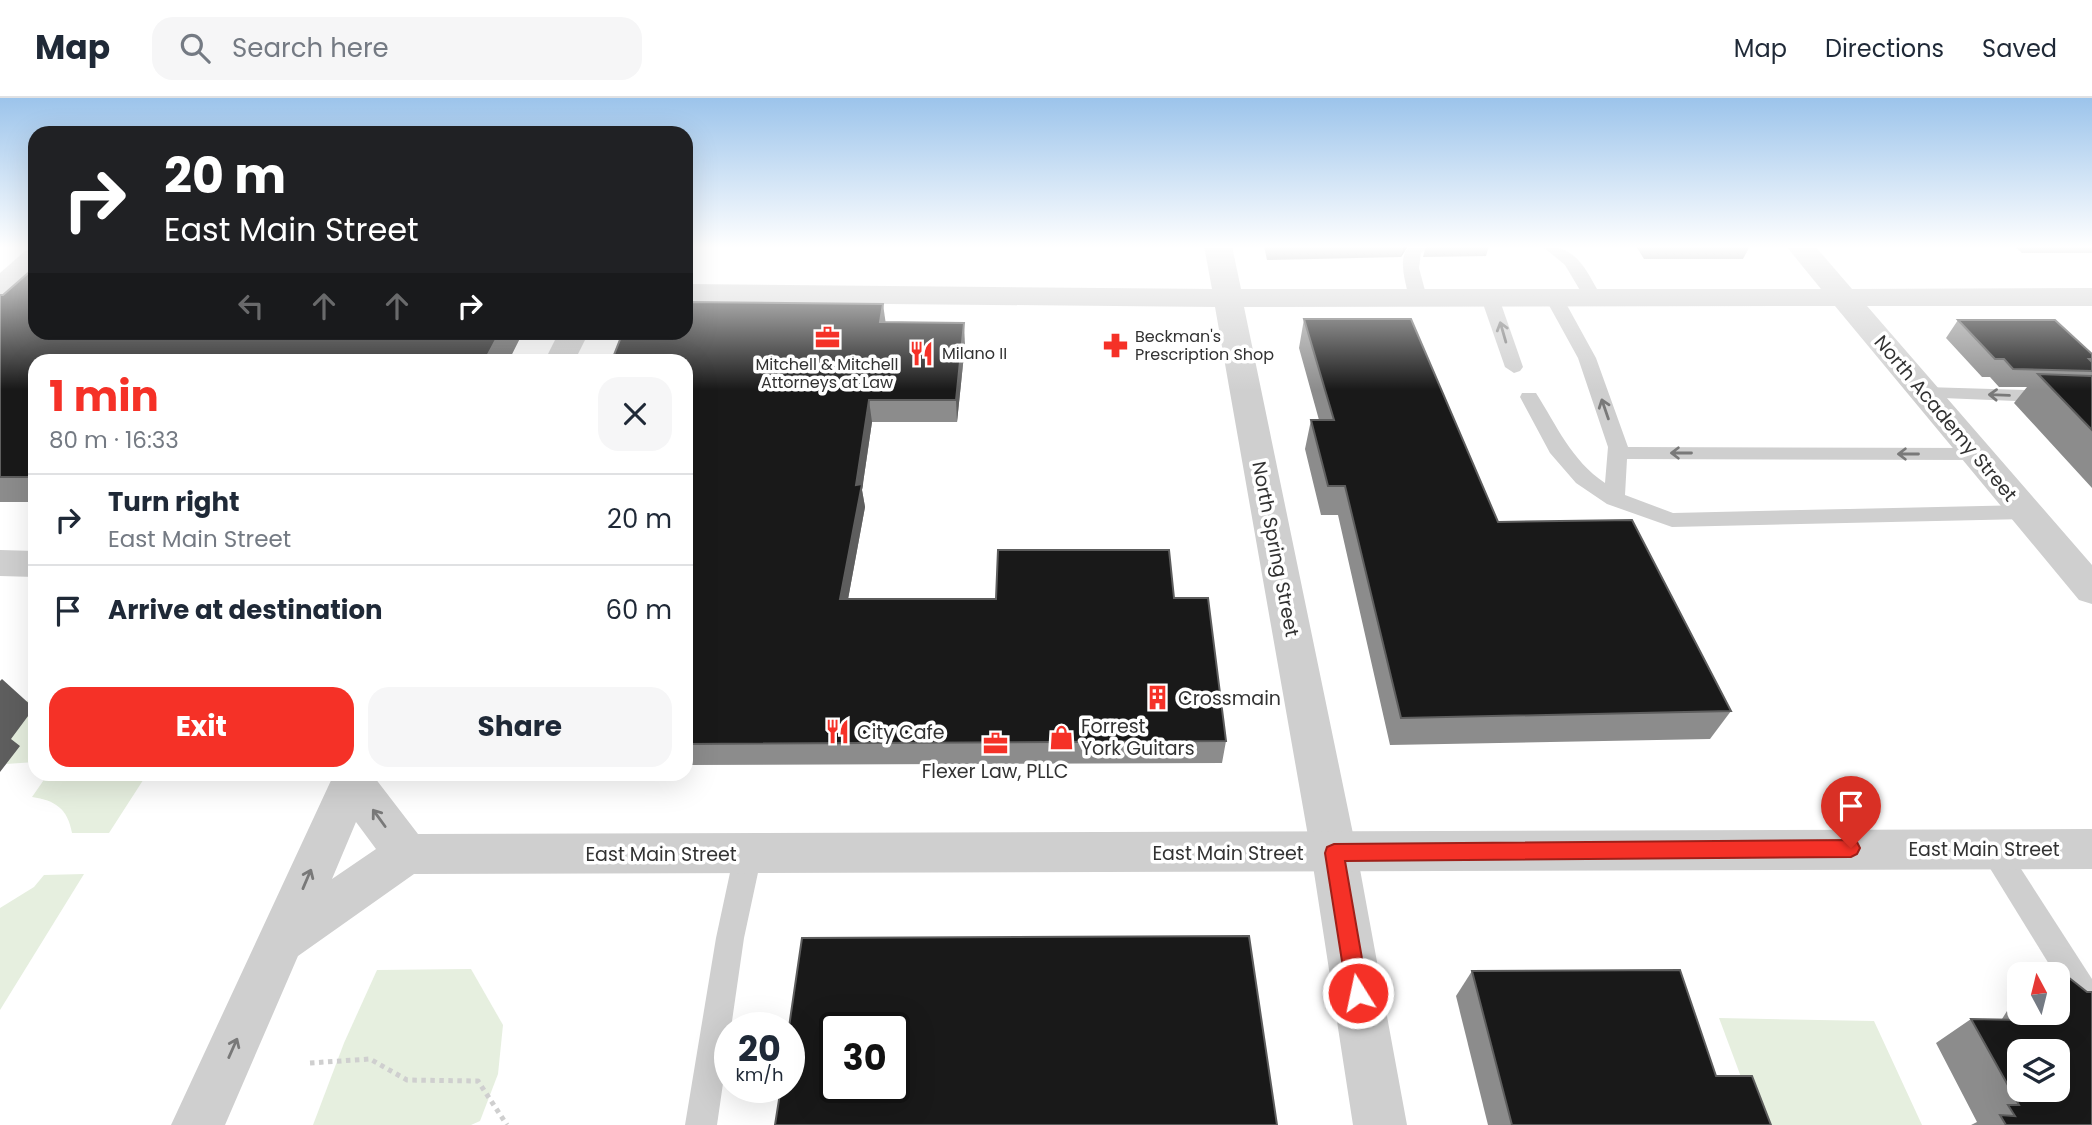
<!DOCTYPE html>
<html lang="en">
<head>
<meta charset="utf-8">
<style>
  body { margin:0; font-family:Poppins,sans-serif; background:#f6f6f7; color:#1f2937; height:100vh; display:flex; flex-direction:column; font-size:26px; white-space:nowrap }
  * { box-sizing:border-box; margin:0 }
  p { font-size:23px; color:#747a83 }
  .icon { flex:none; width:38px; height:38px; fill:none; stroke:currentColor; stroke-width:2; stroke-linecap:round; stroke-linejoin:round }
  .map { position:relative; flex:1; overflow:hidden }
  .details { position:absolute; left:28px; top:256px; width:665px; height:427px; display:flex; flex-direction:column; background:#fff; border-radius:21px; box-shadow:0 7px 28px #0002 }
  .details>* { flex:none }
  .top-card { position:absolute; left:28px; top:28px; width:665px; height:214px; border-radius:21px; box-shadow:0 7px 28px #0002; background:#202124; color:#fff; overflow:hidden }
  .needle { width:46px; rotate:353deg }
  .buttons { position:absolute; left:2007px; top:864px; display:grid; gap:14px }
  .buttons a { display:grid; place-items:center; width:63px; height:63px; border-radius:14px; background:#fff; box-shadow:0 7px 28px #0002; font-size:35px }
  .speed { position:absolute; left:714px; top:914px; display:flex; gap:14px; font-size:35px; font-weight:700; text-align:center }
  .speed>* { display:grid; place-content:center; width:91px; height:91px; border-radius:50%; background:#fff; box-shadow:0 7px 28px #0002; line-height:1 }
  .speed small { font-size:18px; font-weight:400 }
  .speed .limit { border:4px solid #111; border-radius:10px; background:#fff; color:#111 }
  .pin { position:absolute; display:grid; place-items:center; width:60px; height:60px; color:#fff; margin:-72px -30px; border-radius:50% 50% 50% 0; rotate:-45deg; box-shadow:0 0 7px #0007 }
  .pin .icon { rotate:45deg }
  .me { position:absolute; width:77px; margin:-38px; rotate:350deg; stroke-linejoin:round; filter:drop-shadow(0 0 5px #0008) }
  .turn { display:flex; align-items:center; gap:24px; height:147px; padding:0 21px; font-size:32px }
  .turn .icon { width:91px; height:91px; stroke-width:2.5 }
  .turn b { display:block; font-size:49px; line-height:60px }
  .lanes { display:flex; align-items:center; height:66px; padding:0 21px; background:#0003; justify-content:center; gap:35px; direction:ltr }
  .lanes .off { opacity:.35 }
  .round { display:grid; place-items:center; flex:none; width:74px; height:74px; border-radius:21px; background:#f6f6f7 }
  .headline { display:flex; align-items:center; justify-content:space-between; height:119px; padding:0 21px }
  h1 { font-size:42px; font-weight:700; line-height:52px; color:#f53127 }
  .cta { display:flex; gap:14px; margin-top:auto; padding:14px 21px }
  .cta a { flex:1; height:80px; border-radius:21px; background:#f53127; color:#fff; font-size:28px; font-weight:700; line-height:80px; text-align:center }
  .cta a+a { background:#f6f6f7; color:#1f2937 }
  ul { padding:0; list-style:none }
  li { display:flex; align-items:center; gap:21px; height:91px; padding:0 21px; border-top:2px solid #e0e1e3 }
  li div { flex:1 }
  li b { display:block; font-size:26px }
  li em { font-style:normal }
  header { display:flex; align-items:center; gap:42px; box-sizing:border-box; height:98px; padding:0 35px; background:#fff; border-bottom:2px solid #e0e1e3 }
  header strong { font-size:33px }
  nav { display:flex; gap:38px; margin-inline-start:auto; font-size:24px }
  .search { width:490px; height:63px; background:#f6f6f7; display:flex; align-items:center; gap:18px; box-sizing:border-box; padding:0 24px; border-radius:21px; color:#747a83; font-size:26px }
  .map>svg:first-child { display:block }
  .green { fill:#e6efdf }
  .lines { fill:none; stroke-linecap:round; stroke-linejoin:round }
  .path { stroke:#cfcfcf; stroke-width:5; stroke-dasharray:4.5 4.5; stroke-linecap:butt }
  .service { fill:#cfcfcf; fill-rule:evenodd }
  .minor { fill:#cfcfcf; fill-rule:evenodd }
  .tertiary { fill:#cfcfcf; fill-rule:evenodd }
  .wall { fill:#8c8c8c }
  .shaded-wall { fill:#5e5e5e }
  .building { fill:#191919; stroke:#5e5e5e; stroke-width:2; fill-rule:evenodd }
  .oneway { stroke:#797979 }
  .route { fill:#f53127; stroke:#9f2019; stroke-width:2 }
  .labels { text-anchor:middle; stroke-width:7; stroke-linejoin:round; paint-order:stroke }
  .far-poi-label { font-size:16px; fill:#323232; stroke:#fff; text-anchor:start }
  .street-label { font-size:19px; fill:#323232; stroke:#fff }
  .poi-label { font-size:19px; fill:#323232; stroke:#fff; text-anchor:start }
</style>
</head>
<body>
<header>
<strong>Map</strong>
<div class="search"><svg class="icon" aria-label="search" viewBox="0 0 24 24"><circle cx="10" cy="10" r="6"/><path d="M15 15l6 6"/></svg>Search here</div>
<nav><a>Map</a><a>Directions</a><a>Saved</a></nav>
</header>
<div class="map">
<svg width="2092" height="1027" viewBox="0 0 2092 1027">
  <rect width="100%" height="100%" fill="#fff"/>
  <g class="green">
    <path d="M 35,600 L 35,664 L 6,666 L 19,648 L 7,647 L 26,603 Z"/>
    <path d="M 48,676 L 147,676 L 109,735 L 72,735 C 68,711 55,702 32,699 Z"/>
    <path d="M 84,776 L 0,912 L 0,810 L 34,789 L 44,777 Z"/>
    <path d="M 471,871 L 503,927 L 498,976 L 480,1023 L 471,1027 L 313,1027 L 344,945 L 377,872 Z"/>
    <path d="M 1719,920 L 1874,923 L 1922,1027 L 1764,1027 L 1744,987 Z"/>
  </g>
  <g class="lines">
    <path class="path" d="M 310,965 L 370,961 L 407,982 L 478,983 L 507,1027"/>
    <g class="service">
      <path d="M 1409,148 L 1431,148 L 1421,155 L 1419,170 L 1427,200 L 1418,205 L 1409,200 C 1406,185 1397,161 1409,148 Z"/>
      <path d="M 1542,148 C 1577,147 1586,172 1602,200 L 1599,204 L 1587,204 L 1565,167 Z"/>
      <path d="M 1490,195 L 1499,200 L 1523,269 L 1520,273 L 1514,275 L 1505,269 L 1481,200 Z"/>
      <path d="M 1554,195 L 1563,200 L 1596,260 L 1628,349 L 1977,350 L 1987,356 L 1977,362 L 1627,361 L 1625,397 L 1673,415 L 2026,407 L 2033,409 L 2036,414 L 2033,419 L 2026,421 L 1672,429 L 1607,406 L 1576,385 L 1550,355 L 1520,299 L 1522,295 L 1536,295 C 1557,328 1571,362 1605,385 L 1608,349 L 1578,260 L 1545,200 Z"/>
      <path d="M 1925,289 L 2092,294 L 2092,306 L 1918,299 L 1916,295 Z"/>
      <path d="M 1993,739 L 2003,743 L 2092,881 L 2092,923 L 2081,918 L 1983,759 L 1979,751 L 1983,743 Z"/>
      <path d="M 748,744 L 758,748 L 762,756 L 744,840 L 717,1027 L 685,1027 L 716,840 L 734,756 L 738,748 Z"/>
    </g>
    <g class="minor">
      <path d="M 1204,148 L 1232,148 L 1241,191 L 1821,191 L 1786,148 L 1815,148 L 1852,191 L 2092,190 L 2092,208 L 1867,208 L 2092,467 L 2092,506 L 2079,502 L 1835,208 L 1244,209 L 1357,755 L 1407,1027 L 1353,1027 L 1311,755 L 1215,209 L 686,204 L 686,186 L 1212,191 Z"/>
      <path d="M 35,151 L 35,174 L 10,196 L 0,199 L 0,175 L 25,153 Z"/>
      <path d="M 559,234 L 589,234 L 575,262 L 545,262 Z"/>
    </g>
    <g class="tertiary">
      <path d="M 0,452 L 35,453 L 35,479 L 0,478 Z"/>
      <path d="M 334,676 L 376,676 L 375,680 L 418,736 L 2092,731 L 2092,771 L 414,776 L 298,858 L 225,1027 L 171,1027 ZM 356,724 L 376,751 L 332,781 Z"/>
    </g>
  </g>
  <g class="wall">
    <path d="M 1264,148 L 1408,148 L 1401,159 L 1267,162 Z"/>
    <path d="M 1426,148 L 1489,148 L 1486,158 L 1423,159 Z"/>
    <path d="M 1636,148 L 1750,148 L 1743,161 L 1644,161 Z"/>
    <path d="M 2014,148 L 2092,148 L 2092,155 L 2022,155 Z"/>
    <path d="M 0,197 L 35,234 L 523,234 L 509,262 L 35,262 L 35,404 L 0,404 Z"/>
    <path d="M 1304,221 L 1498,424 L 1731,613 L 1710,641 L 1390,647 L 1338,417 L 1321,417 L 1305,351 L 1311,322 L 1319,322 L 1299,250 Z"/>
    <path d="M 1958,222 L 2092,256 L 2092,390 L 2014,305 L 2027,289 L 1999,289 L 1990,279 L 1982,279 L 1946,240 Z"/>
    <path d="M 885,224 L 965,247 L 957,324 L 872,324 L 862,392 L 865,409 L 848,501 L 1174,500 L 1226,643 L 1222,665 L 686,667 L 686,262 Z"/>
    <path d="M 1472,873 L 1716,978 L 1771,1027 L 1488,1027 L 1456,898 Z"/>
    <path d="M 2020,900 L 2020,915 L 2058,915 L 2092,1027 L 1971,1027 L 1977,1024 L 1936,945 L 1971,921 L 2002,921 L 2012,905 Z"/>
  </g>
  <g class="shaded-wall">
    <path d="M 1404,148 L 1408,148 L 1401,159 Z"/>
    <path d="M 883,206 L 886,227 L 880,224 Z"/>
    <path d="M 964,225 L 965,247 L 957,324 L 956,302 Z"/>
    <path d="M 500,234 L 523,234 L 509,262 L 485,262 Z"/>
    <path d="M 869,302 L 872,324 L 862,392 L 865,409 L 844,523 L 840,501 Z"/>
    <path d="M 2,581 L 34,610 L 11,641 L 20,648 L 0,674 L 0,583 Z"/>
  </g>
  <g class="building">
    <path d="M 35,169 L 35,234 L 500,234 L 485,262 L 35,262 L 35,379 L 0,379 L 0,197 L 3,197 Z"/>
    <path d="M 686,204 L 883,206 L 880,224 L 964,225 L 956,302 L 869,302 L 856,387 L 862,386 L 840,501 L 996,501 L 998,452 L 1169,452 L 1174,500 L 1208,500 L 1226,643 L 686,646 L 686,262 L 612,262 L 623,234 L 686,234 Z"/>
    <path d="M 1304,221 L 1411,221 L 1498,424 L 1632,422 L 1731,613 L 1401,620 L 1345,388 L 1328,388 L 1311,322 L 1334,322 Z"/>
    <path d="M 1958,222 L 2055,222 L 2092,256 L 2092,261 L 2089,261 L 2092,264 L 2092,273 L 2013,271 L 2004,261 L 1995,261 Z"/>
    <path d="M 2038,276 L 2092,278 L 2092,332 Z"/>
    <path d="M 1249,838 L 1277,1027 L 775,1027 L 781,989 L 789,989 L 789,929 L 802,840 ZM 835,929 L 894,929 L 894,989 L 835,989 Z"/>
    <path d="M 1680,872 L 1716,978 L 1752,978 L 1771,1027 L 1512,1027 L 1472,873 Z"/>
    <path d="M 2068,879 L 2087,894 L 2092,894 L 2092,1027 L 2006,1027 L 2000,1017 L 2015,1018 L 2008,1007 L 2019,1007 L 1971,921 L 2024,922 L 2028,915 L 2058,915 L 2058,880 ZM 2020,954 L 2058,954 L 2058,992 L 2020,992 Z"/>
  </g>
  <defs><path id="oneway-shaft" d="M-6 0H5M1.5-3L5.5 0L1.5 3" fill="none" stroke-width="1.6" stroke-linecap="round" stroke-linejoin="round" transform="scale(1.75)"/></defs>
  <g class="oneway">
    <use href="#oneway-shaft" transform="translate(1503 234) rotate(-106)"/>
    <use href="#oneway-shaft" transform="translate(1999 297) rotate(-178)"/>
    <use href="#oneway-shaft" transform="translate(1605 311) rotate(-109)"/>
    <use href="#oneway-shaft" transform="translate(1681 355) rotate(-180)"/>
    <use href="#oneway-shaft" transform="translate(1908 356) rotate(-180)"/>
    <use href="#oneway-shaft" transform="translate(379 720) rotate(-126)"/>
    <use href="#oneway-shaft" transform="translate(307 781) rotate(-67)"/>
    <use href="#oneway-shaft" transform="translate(233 950) rotate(-66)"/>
  </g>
  <linearGradient id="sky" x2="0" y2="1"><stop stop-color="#9cc4eb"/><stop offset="0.51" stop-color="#fff"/><stop offset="1" stop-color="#fff" stop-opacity="0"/></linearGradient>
  <rect width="2092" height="292" fill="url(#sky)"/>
  <path class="route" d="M 1851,742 L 1857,744 L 1860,750 L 1857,756 L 1851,759 L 1345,763 L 1368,895 L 1365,902 L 1358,905 L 1350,902 L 1347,895 L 1325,755 L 1327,749 L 1334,746 Z"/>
  <defs>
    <symbol id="office-bare" viewBox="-9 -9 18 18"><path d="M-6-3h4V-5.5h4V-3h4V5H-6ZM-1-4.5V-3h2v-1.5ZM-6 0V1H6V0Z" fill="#f53127" stroke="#fff" stroke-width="2.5" paint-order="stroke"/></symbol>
    <symbol id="pharmacy-bare" viewBox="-9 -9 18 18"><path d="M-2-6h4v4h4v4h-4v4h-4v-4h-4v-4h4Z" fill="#f53127" stroke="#fff" stroke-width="2.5" paint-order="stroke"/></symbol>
    <symbol id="restaurant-bare" viewBox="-9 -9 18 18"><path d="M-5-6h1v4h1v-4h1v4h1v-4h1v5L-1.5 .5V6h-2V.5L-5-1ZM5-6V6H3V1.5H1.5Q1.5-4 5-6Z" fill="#f53127" stroke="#fff" stroke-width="2.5" paint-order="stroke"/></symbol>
    <symbol id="building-bare" viewBox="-9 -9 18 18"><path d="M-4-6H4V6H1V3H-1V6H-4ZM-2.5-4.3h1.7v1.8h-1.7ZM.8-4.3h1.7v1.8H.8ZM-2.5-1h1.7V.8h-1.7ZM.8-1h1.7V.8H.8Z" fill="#f53127" stroke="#fff" stroke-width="2.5" paint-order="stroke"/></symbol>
    <symbol id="shop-bare" viewBox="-9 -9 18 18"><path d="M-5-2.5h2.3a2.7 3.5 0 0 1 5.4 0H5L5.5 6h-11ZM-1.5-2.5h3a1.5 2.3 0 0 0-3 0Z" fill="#f53127" stroke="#fff" stroke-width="2.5" paint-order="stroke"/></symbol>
  </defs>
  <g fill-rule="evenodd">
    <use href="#office-bare" x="810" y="222" width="35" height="35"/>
    <use href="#pharmacy-bare" x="1098" y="230" width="35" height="35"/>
    <use href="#restaurant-bare" x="904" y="238" width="35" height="35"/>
    <use href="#building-bare" x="1140" y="582" width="35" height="35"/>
    <use href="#restaurant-bare" x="820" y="616" width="35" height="35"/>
    <use href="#shop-bare" x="1044" y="622" width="35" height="35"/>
    <use href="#office-bare" x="978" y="628" width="35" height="35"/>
  </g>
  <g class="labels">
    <g class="far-poi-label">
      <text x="1135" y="244">Beckman's<tspan x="1135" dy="18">Prescription Shop</tspan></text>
      <text x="942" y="261">Milano II</text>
      <text x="827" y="272" text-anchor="middle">Mitchell &amp; Mitchell<tspan x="827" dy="18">Attorneys at Law</tspan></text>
    </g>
    <g class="street-label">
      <text transform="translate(1946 320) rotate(50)" y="7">North Academy Street</text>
      <text transform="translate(1276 451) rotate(79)" y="7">North Spring Street</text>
      <text x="1984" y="758">East Main Street</text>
      <text x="1228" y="762">East Main Street</text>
      <text x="661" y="763">East Main Street</text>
    </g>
    <g class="poi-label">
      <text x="1178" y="607">Crossmain</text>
      <text x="1081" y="635">Forrest<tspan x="1081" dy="22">York Guitars</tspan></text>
      <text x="857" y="641">City Cafe</text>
      <text x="995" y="680" text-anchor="middle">Flexer Law, PLLC</text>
    </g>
  </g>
</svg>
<div class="buttons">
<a><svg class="needle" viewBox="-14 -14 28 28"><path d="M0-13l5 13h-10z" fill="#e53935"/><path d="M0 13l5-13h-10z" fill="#747a83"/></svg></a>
<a><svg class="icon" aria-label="layers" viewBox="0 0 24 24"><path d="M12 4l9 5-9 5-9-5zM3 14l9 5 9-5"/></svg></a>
</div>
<div class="speed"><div>20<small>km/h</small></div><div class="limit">30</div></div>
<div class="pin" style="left:1851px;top:750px;background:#d93025"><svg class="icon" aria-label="arrive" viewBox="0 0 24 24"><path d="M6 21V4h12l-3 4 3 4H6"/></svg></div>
<svg class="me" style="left:1358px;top:895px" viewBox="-20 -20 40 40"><circle r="17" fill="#f53127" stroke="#fff" stroke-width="3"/><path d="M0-11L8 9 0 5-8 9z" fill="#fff"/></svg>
<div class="top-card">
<div class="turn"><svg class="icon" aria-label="right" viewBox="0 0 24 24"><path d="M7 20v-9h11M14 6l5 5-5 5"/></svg><div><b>20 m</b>East Main Street</div></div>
<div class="lanes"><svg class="icon off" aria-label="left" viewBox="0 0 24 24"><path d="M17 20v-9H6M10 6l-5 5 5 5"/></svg><svg class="icon off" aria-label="ahead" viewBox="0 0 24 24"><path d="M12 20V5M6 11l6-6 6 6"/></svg><svg class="icon off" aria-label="ahead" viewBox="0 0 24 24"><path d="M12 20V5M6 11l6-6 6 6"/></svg><svg class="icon" aria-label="right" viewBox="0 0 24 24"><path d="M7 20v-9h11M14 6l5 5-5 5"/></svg></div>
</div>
<section class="details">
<div class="headline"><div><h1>1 min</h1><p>80 m · 16:33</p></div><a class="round"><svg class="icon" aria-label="close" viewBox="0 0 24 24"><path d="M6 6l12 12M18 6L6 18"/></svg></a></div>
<ul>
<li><svg class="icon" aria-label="right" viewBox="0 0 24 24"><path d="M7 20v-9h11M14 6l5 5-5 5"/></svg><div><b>Turn right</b><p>East Main Street</p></div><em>20 m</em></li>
<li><svg class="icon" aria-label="arrive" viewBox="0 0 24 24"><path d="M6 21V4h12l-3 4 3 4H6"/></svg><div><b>Arrive at destination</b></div><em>60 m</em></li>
</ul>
<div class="cta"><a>Exit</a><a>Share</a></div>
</section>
</div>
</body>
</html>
